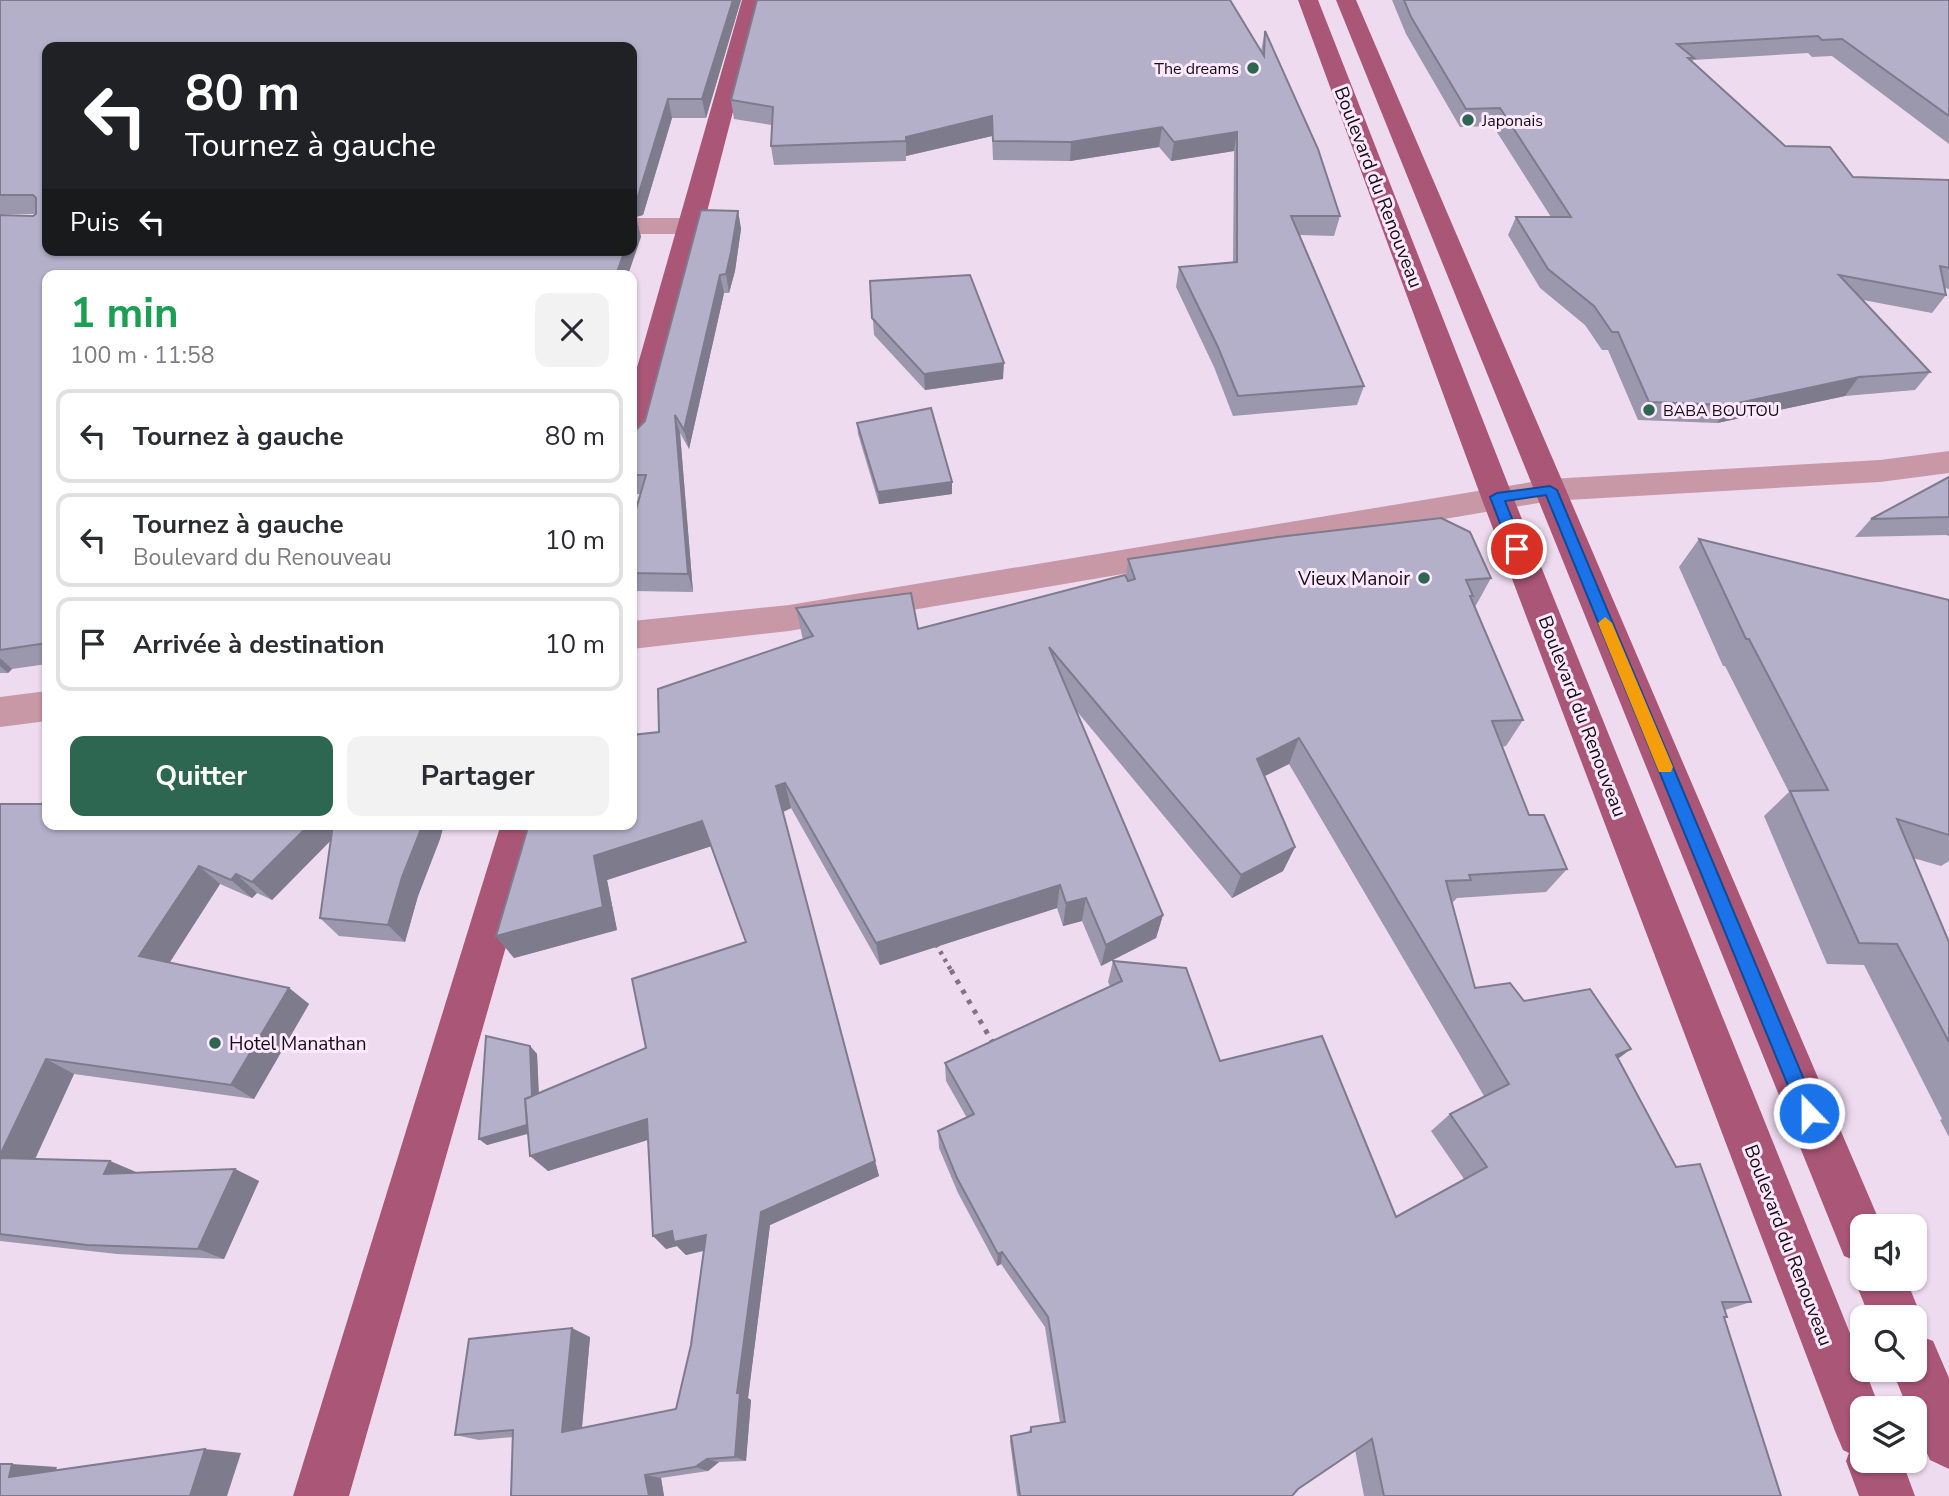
<!DOCTYPE html>
<html lang="fr">
<head>
<meta charset="utf-8">
<style>
  body { margin:0; font-family:"Nunito Sans",sans-serif; background:#f2f2f3; color:#2b2b33; height:100vh; display:flex; flex-direction:column; font-size:26px; white-space:nowrap }
  * { box-sizing:border-box; margin:0 }
  p { font-size:23px; color:#7c7c81 }
  .icon { flex:none; width:38px; height:38px; fill:none; stroke:currentColor; stroke-width:2; stroke-linecap:round; stroke-linejoin:round }
  .map { position:relative; flex:1; overflow:hidden }
  .side { position:absolute; left:42px; top:270px; width:595px; height:560px; display:flex; flex-direction:column; background:#fff; border-radius:14px; box-shadow:0 2px 5px #0004 }
  .side>* { flex:none }
  .banner { position:absolute; left:42px; top:42px; width:595px; height:214px; border-radius:14px; box-shadow:0 2px 5px #0004; background:#202124; color:#fff; overflow:hidden }
  .fabs { position:absolute; left:1850px; top:1214px; display:grid; gap:14px }
  .fabs a { display:grid; place-items:center; width:77px; height:77px; border-radius:14px; background:#fff; box-shadow:0 2px 5px #0004; font-size:35px }
  .pin { position:absolute; display:grid; place-items:center; width:60px; height:60px; color:#fff; margin:-30px; border:4px solid #fff; border-radius:50%; box-shadow:0 2px 7px #0007 }
  .me { position:absolute; width:77px; margin:-38px; rotate:338deg; stroke-linejoin:round; filter:drop-shadow(0 0 5px #0008) }
  .turn { display:flex; align-items:center; gap:24px; height:147px; padding:0 28px; font-size:32px }
  .turn .icon { width:91px; height:91px; stroke-width:2.5 }
  .turn b { display:block; font-size:49px; line-height:60px }
  .then { display:flex; align-items:center; height:66px; padding:0 28px; background:#0003; gap:14px; font-size:26px }
  .round { display:grid; place-items:center; flex:none; width:74px; height:74px; border-radius:14px; background:#f2f2f3 }
  .headline { display:flex; align-items:center; justify-content:space-between; height:119px; padding:0 28px }
  h1 { font-size:42px; font-weight:700; line-height:52px; color:#1e9e55 }
  .action { display:flex; gap:14px; margin-top:auto; padding:14px 28px }
  .action a { flex:1; height:80px; border-radius:14px; background:#2d6751; color:#fff; font-size:28px; font-weight:700; line-height:80px; text-align:center }
  .action a+a { background:#f2f2f3; color:#2b2b33 }
  ul { padding:0; list-style:none }
  li { display:flex; align-items:center; gap:21px; height:94px; margin:0 14px 10px; padding:0 14px; border:4px solid #e1e1e2; border-radius:14px }
  li div { flex:1 }
  li b { display:block; font-size:26px }
  li em { font-style:normal }
  .map>svg:first-child { display:block }
  .lines { fill:none; stroke-linecap:round; stroke-linejoin:round }
  .path-far1 { stroke:#817482; stroke-width:4.5; stroke-dasharray:3.5 5; stroke-linecap:butt }
  .path { stroke:#817482; stroke-width:5; stroke-dasharray:4.5 7; stroke-linecap:butt }
  .minor { fill:#c898a7; fill-rule:evenodd }
  .major { fill:#aa5676; fill-rule:evenodd }
  .wall { fill:#9b97ad }
  .shaded-wall { fill:#7e7b8d }
  .building { fill:#b4b0c9; stroke:#7e7b8d; stroke-width:2 }
  .route { fill:#1a73e8; stroke:#114b97; stroke-width:2 }
  .slow { fill:#f59e0b }
  .poi-dot { fill:#2d6751; stroke:#fde8fd; stroke-width:2.5 }
  .labels { text-anchor:middle; stroke-width:6; stroke-linejoin:round; paint-order:stroke }
  .far-poi-label { font-size:16px; fill:#140e15; stroke:#fde8fd; text-anchor:start }
  .street-label { font-size:19px; fill:#140e15; stroke:#fde8fd }
  .poi-label { font-size:19px; fill:#140e15; stroke:#fde8fd; text-anchor:end }
</style>
</head>
<body>
<div class="map">
<svg width="1949" height="1496" viewBox="0 0 1949 1496">
  <rect width="100%" height="100%" fill="#efdbf0"/>
  <g class="lines">
    <path class="path-far1" d="M 936,944 L 952,972"/>
    <path class="path" d="M 951,970 L 994,1045"/>
    <g class="minor">
      <path d="M 632,218 L 691,218 L 700,220 L 704,226 L 700,232 L 691,234 L 632,234 Z"/>
      <path d="M 1949,451 L 1949,473 L 1880,482 L 1550,501 L 789,631 L 632,649 L 632,621 L 789,605 L 1550,479 L 1880,460 Z"/>
      <path d="M 47,691 L 47,721 L 0,727 L 0,697 Z"/>
    </g>
    <g class="major">
      <path d="M 742,0 L 762,0 L 648,439 L 643,446 L 632,449 L 632,385 Z"/>
      <path d="M 1298,0 L 1318,0 L 1513,497 L 1862,1363 L 1862,1370 L 1865,1370 L 1880,1409 L 1862,1409 L 1862,1461 L 1902,1461 L 1915,1496 L 1859,1496 L 1846,1461 L 1849,1453 L 1843,1450 L 1835,1431 L 1481,497 Z"/>
      <path d="M 1336,0 L 1356,0 L 1882,1227 L 1862,1227 L 1862,1279 L 1906,1279 L 1922,1318 L 1915,1334 L 1933,1341 L 1949,1378 L 1949,1469 L 1930,1460 L 1914,1425 L 1914,1409 L 1908,1409 L 1892,1370 L 1914,1370 L 1914,1318 L 1870,1318 L 1854,1279 L 1861,1263 L 1844,1256 Z"/>
      <path d="M 501,824 L 541,824 L 349,1496 L 293,1496 Z"/>
    </g>
  </g>
  <g class="wall">
    <path d="M 0,0 L 741,0 L 706,118 L 672,118 L 643,215 L 635,217 L 636,217 L 641,237 L 47,275 L 47,664 L 12,669 L 8,673 L 0,673 L 0,215 L 33,216 L 35,214 L 0,214 Z"/>
    <path d="M 1392,0 L 1949,0 L 1949,144 L 1832,56 L 1812,57 L 1808,53 L 1693,60 L 1692,62 L 1785,146 L 1853,177 L 1949,180 L 1949,289 L 1945,288 L 1946,295 L 1932,313 L 1863,300 L 1930,372 L 1915,390 L 1845,396 L 1717,423 L 1638,420 L 1608,350 L 1602,350 L 1585,325 L 1540,288 L 1508,235 L 1516,217 L 1551,217 L 1493,126 L 1460,127 L 1406,34 Z"/>
    <path d="M 1265,31 L 1340,216 L 1334,236 L 1300,235 L 1364,386 L 1357,405 L 1233,416 L 1214,367 L 1176,287 L 1179,267 L 1233,262 L 1234,151 L 1171,161 L 1159,147 L 1070,161 L 993,160 L 992,136 L 906,156 L 906,161 L 774,165 L 771,146 L 772,125 L 734,119 L 731,100 L 1261,51 Z"/>
    <path d="M 738,211 L 741,229 L 735,271 L 729,293 L 724,293 L 689,449 L 680,433 L 693,592 L 632,591 L 632,523 L 641,494 L 636,494 L 632,480 L 632,460 L 645,421 Z"/>
    <path d="M 870,281 L 1003,379 L 925,390 L 874,335 Z"/>
    <path d="M 857,423 L 952,482 L 952,494 L 879,504 L 858,434 Z"/>
    <path d="M 1949,477 L 1949,536 L 1946,535 L 1855,537 L 1871,519 Z"/>
    <path d="M 1699,539 L 1949,600 L 1949,861 L 1941,866 L 1913,858 L 1949,942 L 1949,1137 L 1940,1120 L 1942,1119 L 1864,965 L 1827,964 L 1764,816 L 1789,792 L 1725,666 L 1723,666 L 1679,567 Z"/>
    <path d="M 1128,559 L 1491,578 L 1475,607 L 1523,720 L 1506,746 L 1502,747 L 1529,815 L 1567,869 L 1546,892 L 1457,898 L 1452,903 L 1475,988 L 1524,1001 L 1618,1059 L 1676,1167 L 1751,1302 L 1725,1310 L 1727,1317 L 1724,1318 L 1781,1496 L 1364,1496 L 1355,1450 L 1298,1489 L 1292,1496 L 1017,1496 L 1010,1441 L 1011,1436 L 1028,1433 L 1031,1427 L 1060,1423 L 1045,1327 L 1001,1264 L 997,1266 L 958,1193 L 939,1148 L 938,1131 L 967,1118 L 946,1081 L 945,1063 L 1110,986 L 1108,982 L 1113,961 L 1220,1061 L 1396,1217 L 1464,1179 L 1431,1131 L 1450,1114 L 1484,1096 L 1289,764 L 1264,776 L 1295,847 L 1283,871 L 1232,898 L 1075,709 L 1163,915 L 1156,938 L 1101,966 L 1082,921 L 1063,926 L 1057,908 L 880,965 L 791,808 L 783,812 L 879,1176 L 770,1225 L 748,1398 L 751,1400 L 746,1461 L 719,1462 L 708,1471 L 661,1478 L 664,1496 L 511,1496 L 513,1437 L 479,1440 L 455,1435 L 590,1337 L 582,1428 L 676,1409 L 691,1345 L 704,1251 L 686,1255 L 677,1246 L 666,1249 L 648,1140 L 548,1171 L 528,1134 L 487,1145 L 479,1139 L 530,1046 L 537,1054 L 539,1093 L 646,1048 L 746,942 L 711,846 L 607,880 L 617,930 L 514,958 L 496,936 L 659,732 L 803,639 L 802,636 L 796,608 L 918,629 L 1126,576 Z"/>
    <path d="M 0,804 L 47,824 L 444,824 L 440,839 L 418,896 L 405,942 L 339,936 L 320,918 L 331,840 L 272,900 L 257,893 L 252,898 L 220,884 L 169,963 L 289,988 L 309,1004 L 254,1099 L 74,1074 L 35,1159 L 110,1161 L 136,1172 L 235,1169 L 259,1181 L 224,1259 L 117,1254 L 0,1241 Z"/>
  </g>
  <g class="shaded-wall">
    <path d="M 733,0 L 741,0 L 706,118 L 702,99 Z"/>
    <path d="M 668,99 L 672,118 L 643,215 L 632,218 L 632,197 Z"/>
    <path d="M 992,116 L 992,136 L 906,156 L 906,161 L 906,137 Z"/>
    <path d="M 1162,127 L 1159,147 L 1070,161 L 1071,142 Z"/>
    <path d="M 1237,132 L 1234,151 L 1171,161 L 1174,142 Z"/>
    <path d="M 738,211 L 741,229 L 735,271 L 729,293 L 726,274 Z"/>
    <path d="M 636,217 L 641,237 L 628,275 L 616,275 L 625,250 L 632,250 L 632,230 Z"/>
    <path d="M 720,275 L 724,293 L 689,449 L 684,430 Z"/>
    <path d="M 1004,363 L 1003,379 L 925,390 L 924,374 Z"/>
    <path d="M 1859,377 L 1845,396 L 1717,423 L 1729,405 Z"/>
    <path d="M 675,415 L 680,433 L 693,592 L 688,574 Z"/>
    <path d="M 952,482 L 952,494 L 879,504 L 878,492 Z"/>
    <path d="M 0,658 L 12,669 L 8,673 L 0,666 Z"/>
    <path d="M 1299,738 L 1289,764 L 1247,785 L 1257,759 Z"/>
    <path d="M 785,783 L 791,808 L 783,812 L 776,786 Z"/>
    <path d="M 702,821 L 712,846 L 607,880 L 617,930 L 514,958 L 496,936 L 594,856 Z"/>
    <path d="M 310,824 L 347,824 L 272,900 L 252,882 Z"/>
    <path d="M 423,824 L 444,824 L 440,839 L 418,896 L 405,942 L 388,925 L 402,877 Z"/>
    <path d="M 1295,847 L 1283,871 L 1232,898 L 1241,875 Z"/>
    <path d="M 199,866 L 220,884 L 163,973 L 139,956 Z"/>
    <path d="M 236,874 L 257,893 L 252,898 L 231,880 Z"/>
    <path d="M 1060,885 L 1057,908 L 880,965 L 876,943 Z"/>
    <path d="M 1086,898 L 1082,921 L 1063,926 L 1066,903 Z"/>
    <path d="M 1163,915 L 1156,938 L 1101,966 L 1106,945 Z"/>
    <path d="M 289,988 L 309,1004 L 254,1099 L 231,1085 Z"/>
    <path d="M 530,1046 L 537,1054 L 540,1130 L 487,1145 L 479,1139 Z"/>
    <path d="M 1631,1049 L 1606,1068 L 1616,1055 Z"/>
    <path d="M 46,1059 L 74,1074 L 30,1170 L 0,1158 L 0,1155 Z"/>
    <path d="M 647,1119 L 660,1136 L 548,1171 L 530,1156 Z"/>
    <path d="M 110,1161 L 138,1173 L 104,1174 Z"/>
    <path d="M 875,1161 L 879,1176 L 770,1225 L 748,1398 L 751,1400 L 746,1461 L 735,1457 L 737,1393 L 761,1212 Z"/>
    <path d="M 235,1169 L 259,1181 L 224,1259 L 198,1249 Z"/>
    <path d="M 672,1231 L 706,1235 L 717,1247 L 686,1255 L 677,1246 L 666,1249 L 653,1236 Z"/>
    <path d="M 1002,1252 L 1001,1264 L 997,1266 L 998,1254 Z"/>
    <path d="M 572,1328 L 590,1337 L 581,1437 L 562,1432 Z"/>
    <path d="M 205,1449 L 241,1453 L 227,1496 L 190,1496 Z"/>
    <path d="M 707,1459 L 719,1462 L 708,1471 L 695,1467 Z"/>
    <path d="M 12,1464 L 57,1467 L 53,1479 L 9,1477 Z"/>
    <path d="M 645,1475 L 661,1478 L 664,1496 L 649,1496 Z"/>
  </g>
  <g class="building">
    <path d="M 0,0 L 733,0 L 702,99 L 668,99 L 638,196 L 632,197 L 632,47 L 47,47 L 47,250 L 625,250 L 616,275 L 47,275 L 47,643 L 0,650 L 0,215 L 33,216 L 36,214 L 36,198 L 33,195 L 0,195 Z"/>
    <path d="M 757,0 L 1230,0 L 1264,56 L 1265,31 L 1318,149 L 1340,216 L 1291,216 L 1364,386 L 1238,396 L 1218,347 L 1179,267 L 1237,262 L 1237,132 L 1174,142 L 1162,127 L 1071,142 L 993,141 L 992,116 L 906,137 L 906,141 L 771,146 L 773,107 L 731,100 Z"/>
    <path d="M 1404,0 L 1949,0 L 1949,116 L 1842,39 L 1822,40 L 1818,36 L 1677,44 L 1694,58 L 1688,58 L 1785,146 L 1830,147 L 1853,177 L 1949,180 L 1949,268 L 1940,266 L 1946,295 L 1839,275 L 1930,372 L 1859,377 L 1729,405 L 1649,402 L 1618,332 L 1612,332 L 1594,306 L 1548,269 L 1516,217 L 1571,217 L 1500,108 L 1466,109 L 1411,17 Z"/>
    <path d="M 701,210 L 738,211 L 731,252 L 726,274 L 720,275 L 684,430 L 675,415 L 688,574 L 632,573 L 632,523 L 646,475 L 632,475 L 632,460 L 635,431 L 645,421 Z"/>
    <path d="M 632,217 L 636,217 L 632,230 Z"/>
    <path d="M 970,275 L 1004,363 L 924,374 L 872,318 L 870,281 Z"/>
    <path d="M 931,408 L 952,482 L 878,492 L 857,423 Z"/>
    <path d="M 1949,477 L 1949,517 L 1871,519 Z"/>
    <path d="M 1441,518 L 1470,532 L 1491,578 L 1466,580 L 1473,596 L 1470,596 L 1523,720 L 1492,721 L 1529,815 L 1544,815 L 1567,869 L 1469,875 L 1471,880 L 1446,881 L 1475,988 L 1510,983 L 1524,1001 L 1590,989 L 1631,1049 L 1616,1055 L 1676,1167 L 1700,1164 L 1751,1302 L 1722,1302 L 1727,1317 L 1724,1317 L 1781,1496 L 1384,1496 L 1372,1439 L 1298,1489 L 1292,1496 L 1020,1496 L 1011,1436 L 1031,1432 L 1031,1427 L 1065,1422 L 1048,1317 L 1002,1252 L 998,1254 L 957,1178 L 938,1131 L 974,1114 L 945,1063 L 1122,981 L 1113,961 L 1186,968 L 1220,1061 L 1322,1036 L 1396,1217 L 1487,1167 L 1450,1114 L 1509,1084 L 1299,738 L 1257,759 L 1295,847 L 1241,875 L 1049,647 L 1163,915 L 1106,945 L 1086,898 L 1066,903 L 1060,885 L 876,943 L 785,783 L 776,786 L 875,1161 L 761,1212 L 737,1393 L 740,1393 L 735,1457 L 707,1459 L 695,1467 L 645,1475 L 649,1496 L 511,1496 L 513,1430 L 455,1435 L 469,1339 L 572,1328 L 562,1432 L 676,1409 L 691,1345 L 706,1235 L 674,1242 L 672,1231 L 653,1236 L 647,1119 L 530,1156 L 525,1099 L 646,1048 L 632,979 L 746,942 L 702,821 L 594,856 L 603,907 L 496,936 L 529,824 L 632,824 L 632,735 L 659,732 L 658,689 L 813,636 L 796,608 L 911,593 L 918,629 L 1125,575 L 1128,581 L 1135,579 L 1128,559 L 1278,537 Z"/>
    <path d="M 1699,539 L 1949,600 L 1949,835 L 1897,819 L 1949,942 L 1949,1042 L 1897,944 L 1859,943 L 1790,791 L 1828,790 L 1749,639 L 1746,639 Z"/>
    <path d="M 47,796 L 47,824 L 310,824 L 252,882 L 236,874 L 231,880 L 199,866 L 139,956 L 289,988 L 231,1085 L 46,1059 L 0,1155 L 0,804 L 42,804 Z"/>
    <path d="M 333,824 L 423,824 L 402,877 L 388,925 L 320,918 Z"/>
    <path d="M 486,1036 L 530,1046 L 532,1096 L 525,1099 L 527,1125 L 479,1139 Z"/>
    <path d="M 0,1158 L 110,1161 L 104,1174 L 235,1169 L 198,1249 L 87,1245 L 0,1234 Z"/>
    <path d="M 205,1449 L 190,1496 L 0,1496 L 0,1464 L 12,1464 L 9,1477 Z"/>
  </g>
  <path class="route" d="M 1550,486 L 1557,490 L 1818,1113 L 1816,1120 L 1809,1123 L 1802,1120 L 1546,495 L 1505,501 L 1524,549 L 1517,554 L 1510,549 L 1490,497 L 1497,493 Z"/>
  <path class="slow" d="M 1605,617 L 1612,623 L 1673,767 L 1671,772 L 1659,772 L 1657,767 L 1598,623 Z"/>
  <g class="poi-dot">
    <circle cx="1253" cy="68" r="7"/>
    <circle cx="1468" cy="120" r="7"/>
    <circle cx="1649" cy="410" r="7"/>
    <circle cx="1424" cy="578" r="7"/>
    <circle cx="215" cy="1043" r="7"/>
  </g>
  <g class="labels">
    <g class="far-poi-label">
      <text x="1239" y="74" text-anchor="end">The dreams</text>
      <text x="1482" y="126">Japonais</text>
      <text x="1663" y="416">BABA BOUTOU</text>
    </g>
    <g class="street-label">
      <text transform="translate(1379 187) rotate(69)" y="7">Boulevard du Renouveau</text>
      <text transform="translate(1583 716) rotate(69)" y="7">Boulevard du Renouveau</text>
      <text transform="translate(1789 1245) rotate(69)" y="7">Boulevard du Renouveau</text>
    </g>
    <g class="poi-label">
      <text x="1410" y="585">Vieux Manoir</text>
      <text x="229" y="1050" text-anchor="start">Hotel Manathan</text>
    </g>
  </g>
</svg>
<div class="fabs">
<a><svg class="icon" aria-label="sound" viewBox="0 0 24 24"><path d="M4 9h4l5-4v14l-5-4H4zM17 9q2 3 0 6"/></svg></a>
<a><svg class="icon" aria-label="search" viewBox="0 0 24 24"><circle cx="10" cy="10" r="6"/><path d="M15 15l6 6"/></svg></a>
<a><svg class="icon" aria-label="layers" viewBox="0 0 24 24"><path d="M12 4l9 5-9 5-9-5zM3 14l9 5 9-5"/></svg></a>
</div>
<div class="pin" style="left:1517px;top:549px;background:#d93025"><svg class="icon" aria-label="arrive" viewBox="0 0 24 24"><path d="M6 21V4h12l-3 4 3 4H6"/></svg></div>
<svg class="me" style="left:1809px;top:1113px" viewBox="-20 -20 40 40"><circle r="17" fill="#1a73e8" stroke="#fff" stroke-width="3"/><path d="M0-11L8 9 0 5-8 9z" fill="#fff"/></svg>
<div class="banner">
<div class="turn"><svg class="icon" aria-label="left" viewBox="0 0 24 24"><path d="M17 20v-9H6M10 6l-5 5 5 5"/></svg><div><b>80 m</b>Tournez à gauche</div></div>
<div class="then">Puis<svg class="icon" aria-label="left" viewBox="0 0 24 24"><path d="M17 20v-9H6M10 6l-5 5 5 5"/></svg></div>
</div>
<section class="side">
<div class="headline"><div><h1>1 min</h1><p>100 m · 11:58</p></div><a class="round"><svg class="icon" aria-label="close" viewBox="0 0 24 24"><path d="M6 6l12 12M18 6L6 18"/></svg></a></div>
<ul>
<li><svg class="icon" aria-label="left" viewBox="0 0 24 24"><path d="M17 20v-9H6M10 6l-5 5 5 5"/></svg><div><b>Tournez à gauche</b></div><em>80 m</em></li>
<li><svg class="icon" aria-label="left" viewBox="0 0 24 24"><path d="M17 20v-9H6M10 6l-5 5 5 5"/></svg><div><b>Tournez à gauche</b><p>Boulevard du Renouveau</p></div><em>10 m</em></li>
<li><svg class="icon" aria-label="arrive" viewBox="0 0 24 24"><path d="M6 21V4h12l-3 4 3 4H6"/></svg><div><b>Arrivée à destination</b></div><em>10 m</em></li>
</ul>
<div class="action"><a>Quitter</a><a>Partager</a></div>
</section>
</div>
</body>
</html>
